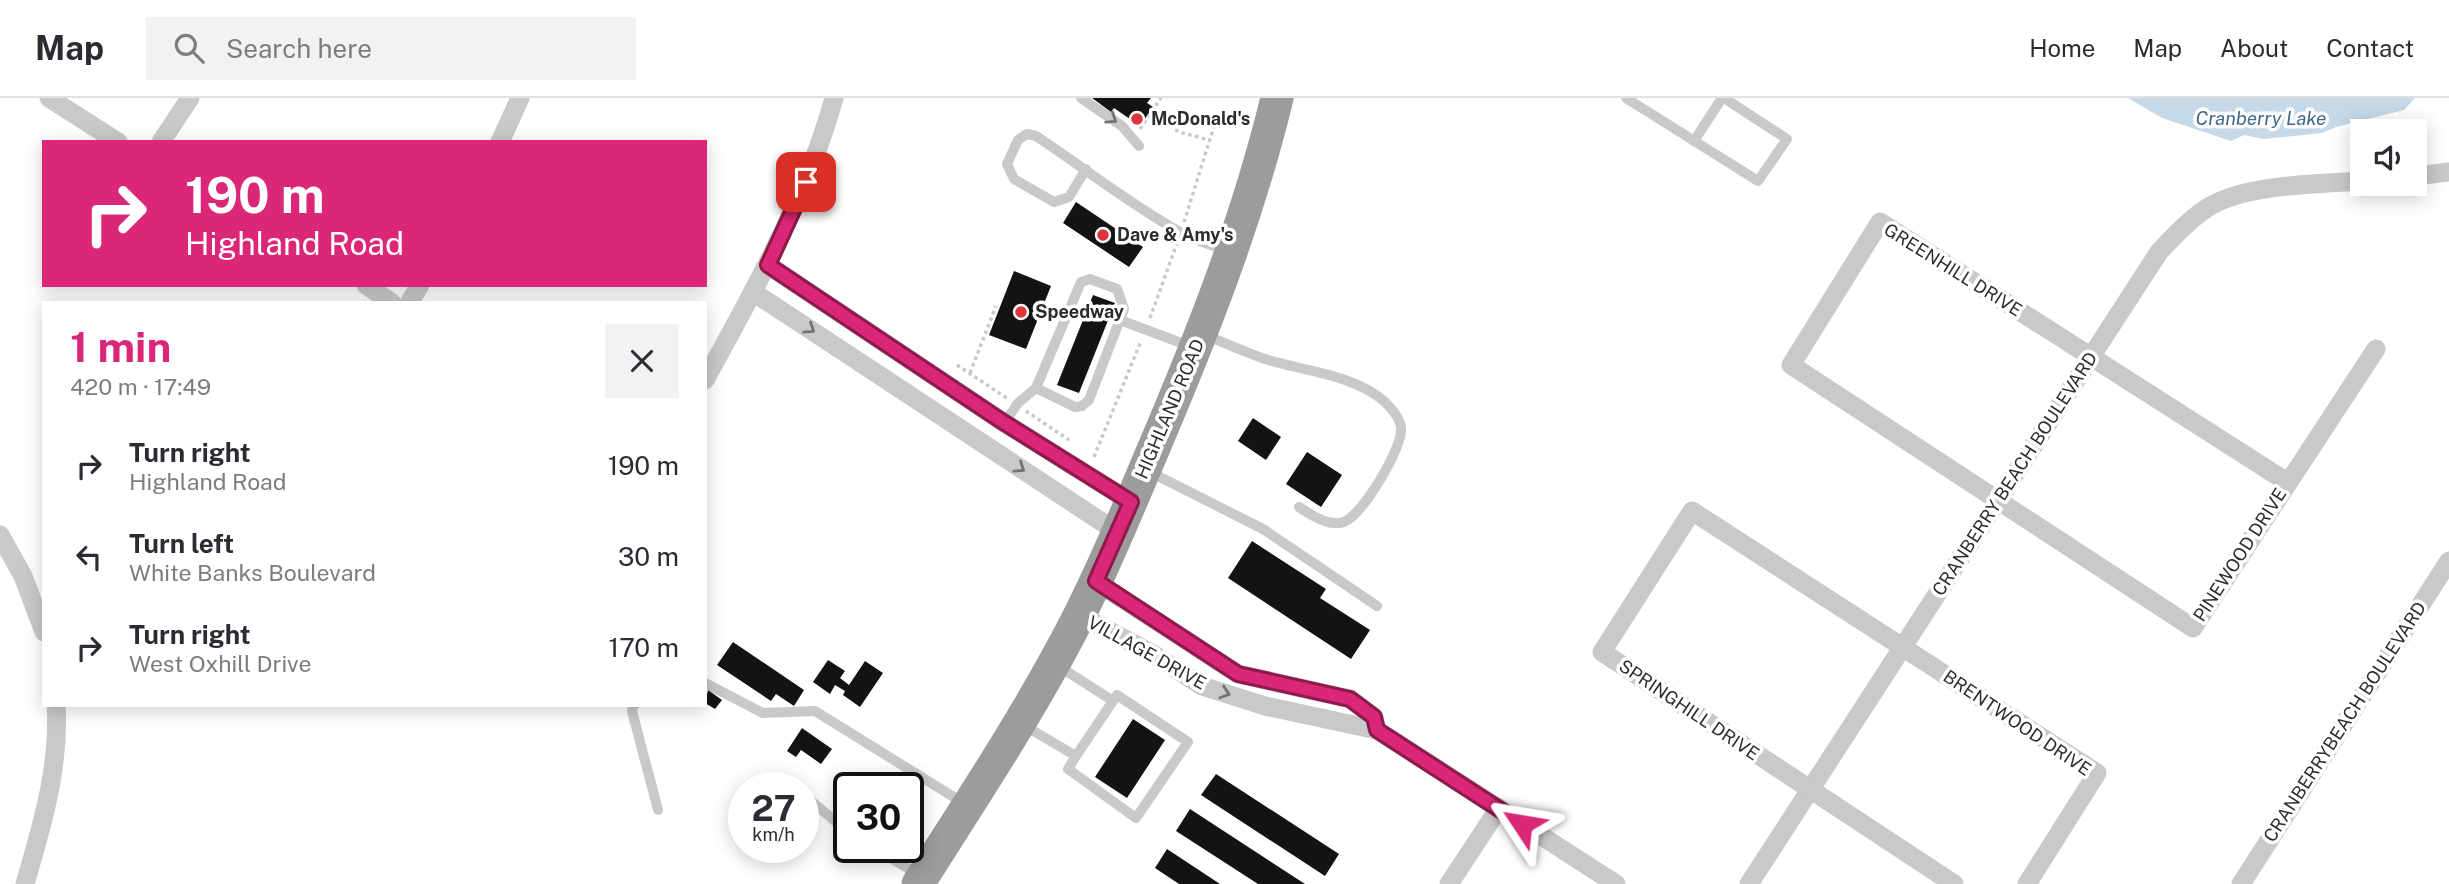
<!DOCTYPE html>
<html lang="en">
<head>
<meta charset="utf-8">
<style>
  body { margin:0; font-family:"Public Sans",sans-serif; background:#f2f2f3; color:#2b2b33; height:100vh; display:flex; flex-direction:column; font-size:26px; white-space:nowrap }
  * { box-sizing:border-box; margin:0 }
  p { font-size:23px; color:#7c7c81 }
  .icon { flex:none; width:38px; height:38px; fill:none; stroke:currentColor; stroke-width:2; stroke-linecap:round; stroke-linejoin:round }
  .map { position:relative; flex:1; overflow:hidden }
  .details { position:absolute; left:42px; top:203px; width:665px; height:406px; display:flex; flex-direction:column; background:#fff; border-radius:0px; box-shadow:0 4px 18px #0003 }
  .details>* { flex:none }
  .top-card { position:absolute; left:42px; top:42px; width:665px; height:147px; border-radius:0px; box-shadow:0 4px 18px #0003; background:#db2777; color:#fff; overflow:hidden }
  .tools { position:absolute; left:2350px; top:21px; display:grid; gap:14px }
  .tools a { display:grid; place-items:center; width:77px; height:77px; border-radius:0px; background:#fff; box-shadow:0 4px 18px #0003; font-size:35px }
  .speed { position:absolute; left:728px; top:674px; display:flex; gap:14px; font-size:35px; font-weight:700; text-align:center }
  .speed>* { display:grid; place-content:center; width:91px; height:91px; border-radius:50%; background:#fff; box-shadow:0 4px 18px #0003; line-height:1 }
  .speed small { font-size:18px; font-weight:400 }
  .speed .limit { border:4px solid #111; border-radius:10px; background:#fff; color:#111 }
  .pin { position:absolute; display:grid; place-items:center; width:60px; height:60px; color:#fff; margin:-30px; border-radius:14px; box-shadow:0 4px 10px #0006 }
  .me { position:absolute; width:77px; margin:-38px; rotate:303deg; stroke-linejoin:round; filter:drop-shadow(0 0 5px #0008) }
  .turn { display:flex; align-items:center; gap:24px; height:147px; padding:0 28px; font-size:32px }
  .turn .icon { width:91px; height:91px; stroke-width:2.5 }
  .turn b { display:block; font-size:49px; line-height:60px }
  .round { display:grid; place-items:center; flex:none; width:74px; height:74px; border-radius:0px; background:#f2f2f3 }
  .head { display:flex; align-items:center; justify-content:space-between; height:119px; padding:0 28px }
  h1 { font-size:42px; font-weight:700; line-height:52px; color:#db2777 }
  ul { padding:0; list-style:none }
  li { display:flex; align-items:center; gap:21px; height:91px; padding:0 28px }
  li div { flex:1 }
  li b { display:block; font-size:26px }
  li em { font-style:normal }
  header { display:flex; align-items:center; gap:42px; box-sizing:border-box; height:98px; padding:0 35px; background:#fff; border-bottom:2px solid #e1e1e2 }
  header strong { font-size:33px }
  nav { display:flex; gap:38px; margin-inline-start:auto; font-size:24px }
  .search { width:490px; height:63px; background:#f2f2f3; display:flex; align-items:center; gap:18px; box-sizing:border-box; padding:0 24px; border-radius:0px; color:#7c7c81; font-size:26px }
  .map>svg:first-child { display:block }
  .water { fill:#c6d9e8 }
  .building { fill:#131313 }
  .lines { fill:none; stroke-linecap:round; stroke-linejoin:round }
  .path { stroke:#c9c9c9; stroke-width:3.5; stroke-dasharray:3.5 3.5; stroke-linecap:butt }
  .service { stroke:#c9c9c9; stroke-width:10 }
  .minor { stroke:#c9c9c9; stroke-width:19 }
  .trunk { stroke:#9c9c9c; stroke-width:33 }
  .oneway { stroke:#737373 }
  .route-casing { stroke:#8e194d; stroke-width:18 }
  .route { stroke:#db2777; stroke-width:12 }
  .poi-dot { fill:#da363b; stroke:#fff; stroke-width:2.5 }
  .labels { text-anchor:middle; stroke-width:7; stroke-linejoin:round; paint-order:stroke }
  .poi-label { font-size:18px; font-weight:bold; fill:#2c2c2c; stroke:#fff; text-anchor:start }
  .street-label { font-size:18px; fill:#2c2c2c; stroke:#fff }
  .water-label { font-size:19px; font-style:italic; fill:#3f6988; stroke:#fff }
</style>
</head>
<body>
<header>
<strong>Map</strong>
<div class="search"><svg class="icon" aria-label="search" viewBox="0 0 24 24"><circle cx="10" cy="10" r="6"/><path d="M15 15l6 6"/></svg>Search here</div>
<nav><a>Home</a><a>Map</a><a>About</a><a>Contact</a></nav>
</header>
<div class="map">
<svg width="2449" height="786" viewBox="0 0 2449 786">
  <rect width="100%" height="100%" fill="#fff"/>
  <path class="water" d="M 2128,0 L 2415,0 L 2404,12 L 2336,29 L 2322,35 L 2264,41 L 2244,37 L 2231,43 L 2162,20 Z"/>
  <g class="building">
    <path d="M 1092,0 L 1151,0 L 1147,5 L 1153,9 L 1140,28 L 1114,10 L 1111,14 Z"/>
    <path d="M 1076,104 L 1143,149 L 1129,169 L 1063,125 Z"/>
    <path d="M 1014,173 L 1051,188 L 1026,251 L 989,237 Z"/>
    <path d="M 1093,197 L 1115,205 L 1079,295 L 1057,287 Z"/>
    <path d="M 1253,320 L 1281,339 L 1266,362 L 1238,343 Z"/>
    <path d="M 1307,354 L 1342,377 L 1321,409 L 1286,386 Z"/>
    <path d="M 1252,443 L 1326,491 L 1320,500 L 1370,532 L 1351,561 L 1228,480 Z"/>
    <path d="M 733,544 L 804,592 L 794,608 L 776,596 L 771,603 L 717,567 Z"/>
    <path d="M 828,562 L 845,573 L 840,580 L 849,587 L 865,563 L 883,575 L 860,609 L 843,597 L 845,593 L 835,587 L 830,596 L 813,584 Z"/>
    <path d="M 708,592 L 722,602 L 715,611 L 705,605 Z"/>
    <path d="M 1133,621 L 1165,642 L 1127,700 L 1095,679 Z"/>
    <path d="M 802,630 L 832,651 L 821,666 L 801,652 L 796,659 L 787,653 Z"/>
    <path d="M 1216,676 L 1339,756 L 1325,778 L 1201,697 Z"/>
    <path d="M 1190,711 L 1305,786 L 1258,786 L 1176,733 Z"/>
    <path d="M 1167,751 L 1220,786 L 1179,786 L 1155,770 Z"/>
  </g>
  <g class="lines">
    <g class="path">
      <path d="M 1152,16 L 1179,34 L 1209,42"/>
      <path d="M 1140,31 L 1161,0"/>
      <path d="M 1184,124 L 1217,19"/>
      <path d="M 1150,220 L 1177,145"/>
      <path d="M 957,267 L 1008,301"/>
      <path d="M 970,275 L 996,208"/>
      <path d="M 1026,313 L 1069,342"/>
      <path d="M 1094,359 L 1141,243"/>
    </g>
    <g class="service">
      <path d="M 1081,0 L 1122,28 L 1139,48"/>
      <path d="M 1626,0 L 1758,83 L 1787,41 L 1724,0"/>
      <path d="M 1694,43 L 1722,0"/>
      <path d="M 1086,71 L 1069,99 L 1054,104 L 1014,81 L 1007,66 L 1018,42 L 1027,36 L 1036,38 C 1083,69 1131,107 1180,134 C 1193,142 1210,146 1225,152"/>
      <path d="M 1120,222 L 1192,249"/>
      <path d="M 1205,237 C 1225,245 1244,254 1265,261 C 1302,273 1354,276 1385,304 C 1392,311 1401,321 1401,331 C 1402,351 1363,416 1344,424 C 1329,429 1311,417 1299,409"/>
      <path d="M 1005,324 L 1018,305 L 1036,290 L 1081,184 L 1090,181 L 1117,191 L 1124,211 L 1089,302 L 1082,308 L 1075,309 L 1036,290"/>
      <path d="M 1148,373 L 1263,431 L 1377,508"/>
      <path d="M 1057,567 L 1113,603"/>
      <path d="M 705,585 L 763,615 L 815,613 L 965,706"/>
      <path d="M 634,607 L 632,613 L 658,712"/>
      <path d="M 1025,628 L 1076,658 L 1117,597 L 1188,644 L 1136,720 L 1068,671 L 1076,658"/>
      <path d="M 794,688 L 796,690"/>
      <path d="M 803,696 L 849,735"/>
      <path d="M 872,749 L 919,777"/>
    </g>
    <g class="minor">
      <path d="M 49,0 L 118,44"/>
      <path d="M 161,44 L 190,0"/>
      <path d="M 500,44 L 520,0"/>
      <path d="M 2415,78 L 2449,74"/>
      <path d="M 768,167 L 1000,322 L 1131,404"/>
      <path d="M 366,187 L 392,205"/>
      <path d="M 753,194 L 1117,434"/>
      <path d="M 409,205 L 420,187"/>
      <path d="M 705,282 C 755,191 806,101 834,0"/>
      <path d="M 2287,384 L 1880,124 L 1791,267 L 2193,530 L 2376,251"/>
      <path d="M 0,437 L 23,478 L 44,534"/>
      <path d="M 1095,483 L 1238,576 L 1350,601 L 1374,619 L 1377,632"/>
      <path d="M 1079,517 L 1153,556 L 1202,588 L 1265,608 L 1377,632 L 1616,786"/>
      <path d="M 25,786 C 42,727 60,669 56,607"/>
      <path d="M 1449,786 L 1499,710"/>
      <path d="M 1749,786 L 2159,154 C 2174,138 2189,122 2207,110 C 2244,86 2319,86 2362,83"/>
      <path d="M 1954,786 L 1602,554 L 1692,413 L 2097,675 L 2027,786"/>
      <path d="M 2241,786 L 2449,463"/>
    </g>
    <path class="trunk" d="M 918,786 C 966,710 1016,635 1059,556 C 1094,493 1122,425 1150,359 C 1200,242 1247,124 1277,0"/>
  </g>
  <defs><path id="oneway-chevron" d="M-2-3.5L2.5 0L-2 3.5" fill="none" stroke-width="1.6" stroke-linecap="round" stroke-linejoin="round" transform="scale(1.75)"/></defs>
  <g class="oneway">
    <use href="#oneway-chevron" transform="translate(1112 21) rotate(34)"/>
    <use href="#oneway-chevron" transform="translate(810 231) rotate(34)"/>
    <use href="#oneway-chevron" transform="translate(1020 370) rotate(34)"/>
    <use href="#oneway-chevron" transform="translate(1225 595) rotate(18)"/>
  </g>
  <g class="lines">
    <defs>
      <path id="route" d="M 806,84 L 768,167 L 1000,322 L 1131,404 L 1096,483 L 1238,576 L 1350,601 L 1374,619 L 1377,632 L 1522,726"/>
    </defs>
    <use href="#route" class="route-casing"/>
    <use href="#route" class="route"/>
  </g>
  <g class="poi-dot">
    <circle cx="1137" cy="21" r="7"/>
    <circle cx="1103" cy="137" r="7"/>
    <circle cx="1021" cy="214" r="7"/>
  </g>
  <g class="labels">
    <g class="poi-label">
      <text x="1151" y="27">McDonald's</text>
      <text x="1117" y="143">Dave &amp; Amy's</text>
      <text x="1035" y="220">Speedway</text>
    </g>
    <g class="street-label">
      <text transform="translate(1953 172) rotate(32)" y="6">GREENHILL DRIVE</text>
      <text transform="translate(1170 311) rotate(-67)" y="6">HIGHLAND ROAD</text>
      <text transform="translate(2015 376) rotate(-57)" y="6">CRANBERRY BEACH BOULEVARD</text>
      <text transform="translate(2240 457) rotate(-57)" y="6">PINEWOOD DRIVE</text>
      <text transform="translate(1147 555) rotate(29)" y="6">VILLAGE DRIVE</text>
      <text transform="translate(1689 612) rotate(34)" y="6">SPRINGHILL DRIVE</text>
      <text transform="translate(2345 624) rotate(-57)" y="6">CRANBERRYBEACH BOULEVARD</text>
      <text transform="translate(2017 625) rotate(34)" y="6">BRENTWOOD DRIVE</text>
    </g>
    <g class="water-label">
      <text x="2261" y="27">Cranberry Lake</text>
    </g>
  </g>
</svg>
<div class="tools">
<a><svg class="icon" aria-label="sound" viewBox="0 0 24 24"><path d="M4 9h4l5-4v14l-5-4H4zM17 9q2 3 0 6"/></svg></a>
</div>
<div class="speed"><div>27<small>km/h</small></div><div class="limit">30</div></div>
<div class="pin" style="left:806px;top:84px;background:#d93025"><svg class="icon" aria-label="arrive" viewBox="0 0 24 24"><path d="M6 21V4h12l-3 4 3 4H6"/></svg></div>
<svg class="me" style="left:1522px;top:726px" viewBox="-20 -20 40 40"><path d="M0-17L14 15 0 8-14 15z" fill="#db2777" stroke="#fff" stroke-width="4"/></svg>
<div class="top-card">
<div class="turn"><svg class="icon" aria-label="right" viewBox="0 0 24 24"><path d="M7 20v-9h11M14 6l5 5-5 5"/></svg><div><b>190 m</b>Highland Road</div></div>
</div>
<section class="details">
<div class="head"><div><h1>1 min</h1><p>420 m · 17:49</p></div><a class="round"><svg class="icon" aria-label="close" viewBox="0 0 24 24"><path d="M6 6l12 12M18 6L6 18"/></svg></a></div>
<ul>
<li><svg class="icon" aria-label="right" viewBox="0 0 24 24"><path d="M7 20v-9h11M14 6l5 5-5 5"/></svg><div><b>Turn right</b><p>Highland Road</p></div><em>190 m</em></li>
<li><svg class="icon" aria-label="left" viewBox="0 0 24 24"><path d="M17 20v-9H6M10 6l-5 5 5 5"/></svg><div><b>Turn left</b><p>White Banks Boulevard</p></div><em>30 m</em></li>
<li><svg class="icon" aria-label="right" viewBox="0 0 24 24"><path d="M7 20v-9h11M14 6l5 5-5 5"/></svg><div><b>Turn right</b><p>West Oxhill Drive</p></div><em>170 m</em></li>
</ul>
</section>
</div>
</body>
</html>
